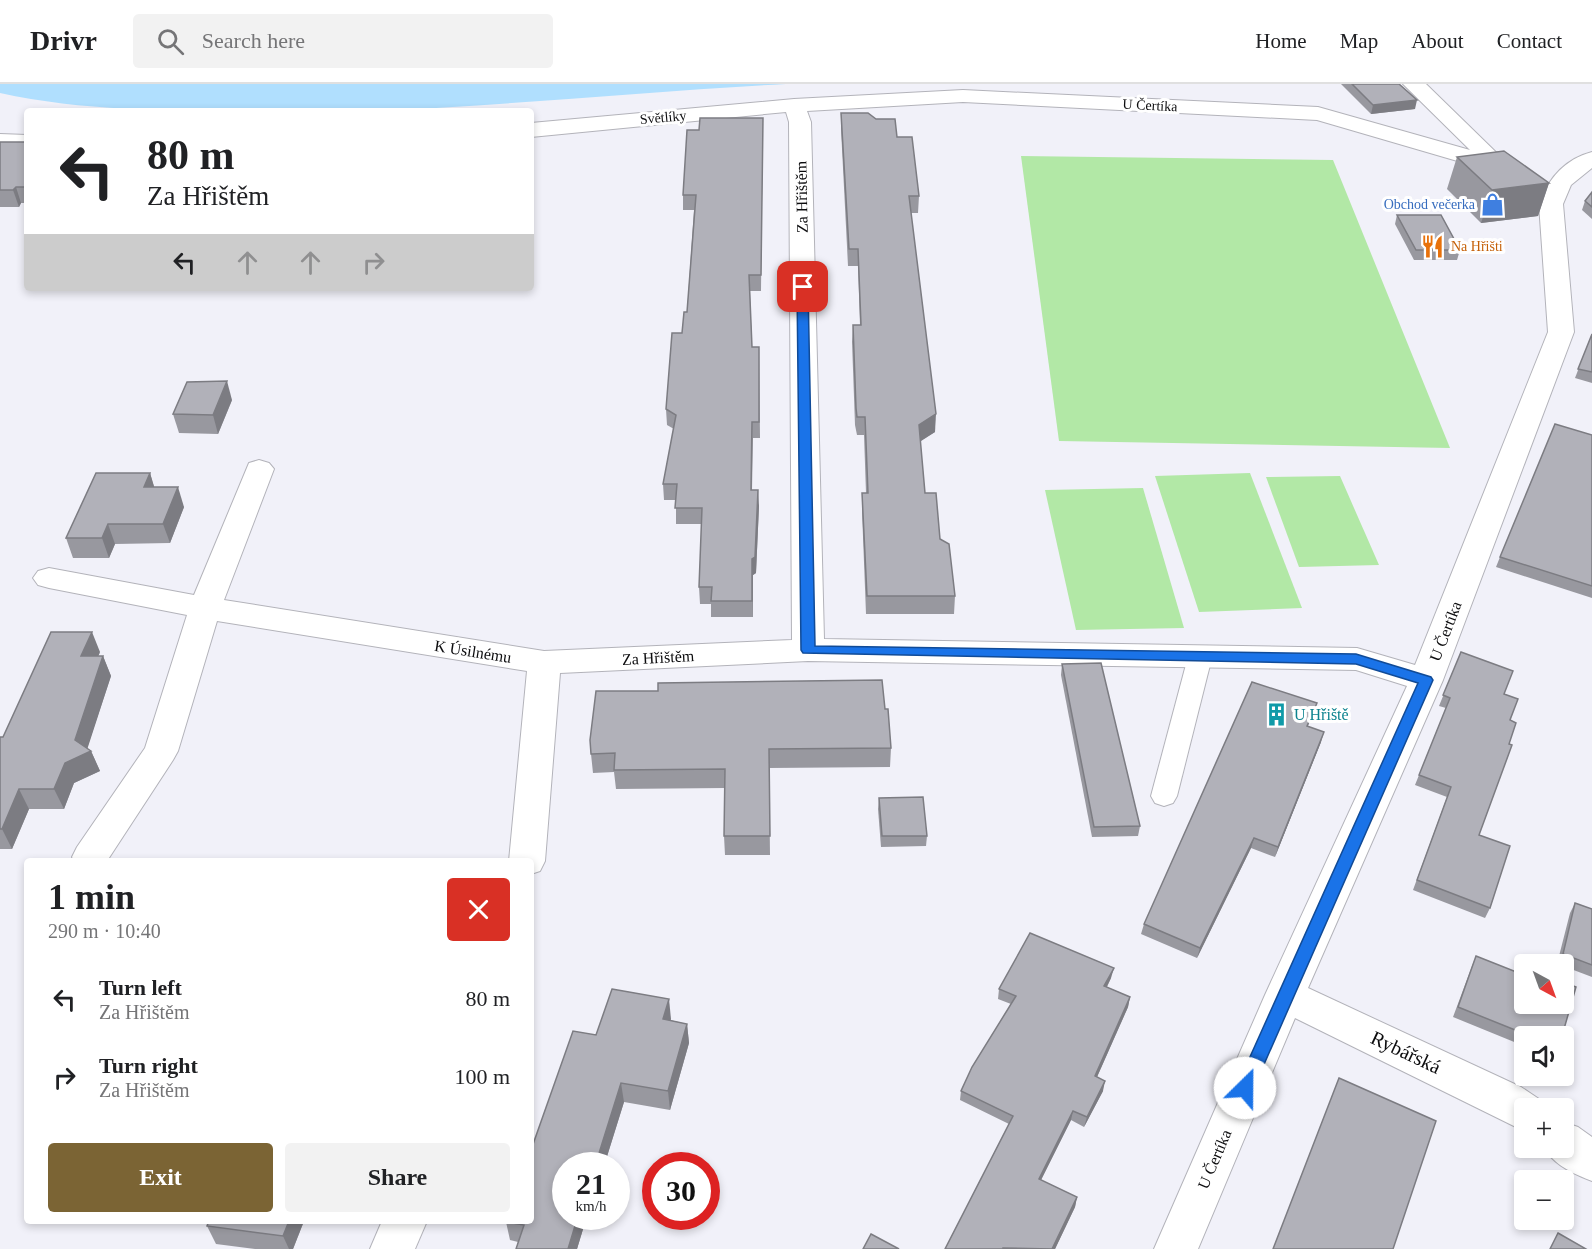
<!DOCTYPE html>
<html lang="en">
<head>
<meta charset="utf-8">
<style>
  body { margin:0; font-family:"Times New Roman",serif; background:#f2f2f2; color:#202124; height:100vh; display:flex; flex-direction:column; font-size:22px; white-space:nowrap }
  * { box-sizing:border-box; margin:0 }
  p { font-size:20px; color:#757577 }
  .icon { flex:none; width:33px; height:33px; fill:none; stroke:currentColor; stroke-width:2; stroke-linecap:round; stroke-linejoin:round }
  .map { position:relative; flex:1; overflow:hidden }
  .panel { position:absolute; left:24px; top:774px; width:510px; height:366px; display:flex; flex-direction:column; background:#fff; border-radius:6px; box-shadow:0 3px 9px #0003 }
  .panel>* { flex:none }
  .banner { position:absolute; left:24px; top:24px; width:510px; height:183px; border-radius:6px; box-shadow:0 3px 9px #0003; background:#fff; color:#202124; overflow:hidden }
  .needle { width:39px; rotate:139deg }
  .controls { position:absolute; left:1514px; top:870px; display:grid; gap:12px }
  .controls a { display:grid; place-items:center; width:60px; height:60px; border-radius:6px; background:#fff; box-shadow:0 3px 9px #0003; font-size:30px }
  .speed { position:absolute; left:552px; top:1068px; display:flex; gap:12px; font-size:30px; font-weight:700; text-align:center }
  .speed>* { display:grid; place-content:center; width:78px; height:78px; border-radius:50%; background:#fff; box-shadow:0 3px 9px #0003; line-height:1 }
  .speed small { font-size:15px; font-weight:400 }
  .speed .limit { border:9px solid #d22; background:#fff; color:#111 }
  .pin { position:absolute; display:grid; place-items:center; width:51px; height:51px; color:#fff; margin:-26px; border-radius:12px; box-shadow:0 3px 9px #0006 }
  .me { position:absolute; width:66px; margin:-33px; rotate:23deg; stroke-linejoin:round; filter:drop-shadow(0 0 4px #0008) }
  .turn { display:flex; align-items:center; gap:21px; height:126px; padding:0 24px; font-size:27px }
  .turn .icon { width:78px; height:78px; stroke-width:2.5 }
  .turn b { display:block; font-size:42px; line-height:51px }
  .lanes { display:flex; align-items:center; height:57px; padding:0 24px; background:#0003; justify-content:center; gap:30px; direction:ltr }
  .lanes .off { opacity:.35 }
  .round { display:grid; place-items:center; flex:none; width:63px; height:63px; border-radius:6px; background:#f2f2f2 }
  .headline { display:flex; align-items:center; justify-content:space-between; height:102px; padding:0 24px }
  h1 { font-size:36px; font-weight:600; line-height:45px }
  .primary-button { display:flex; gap:12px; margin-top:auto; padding:12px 24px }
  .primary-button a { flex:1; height:69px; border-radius:6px; background:#7b6434; color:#fff; font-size:24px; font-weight:600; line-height:69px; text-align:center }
  .primary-button a+a { background:#f2f2f2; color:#202124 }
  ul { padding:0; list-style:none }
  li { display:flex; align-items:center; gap:18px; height:78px; padding:0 24px }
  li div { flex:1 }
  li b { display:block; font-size:22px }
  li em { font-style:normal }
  header { display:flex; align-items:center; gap:36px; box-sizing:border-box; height:84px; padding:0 30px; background:#fff; border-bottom:2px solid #e0e0e0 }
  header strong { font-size:28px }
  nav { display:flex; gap:33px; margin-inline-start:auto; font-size:21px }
  .search { width:420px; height:54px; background:#f2f2f2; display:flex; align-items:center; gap:15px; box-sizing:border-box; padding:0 21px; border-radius:6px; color:#757577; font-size:22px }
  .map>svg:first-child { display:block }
  .green { fill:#b2e8a6 }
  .water { fill:#b0dffe }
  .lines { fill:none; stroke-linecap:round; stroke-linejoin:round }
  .lane-casing { stroke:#b3b3ba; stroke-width:2 }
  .street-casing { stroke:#b3b3ba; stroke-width:2 }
  .lane { fill:#fff; fill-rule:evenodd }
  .street { fill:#fff; fill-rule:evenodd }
  .wall { fill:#98989f }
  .shaded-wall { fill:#7c7c82 }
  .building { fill:#b1b1b9; stroke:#7c7c82; stroke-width:1.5 }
  .route { fill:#1a73e8; stroke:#114b97; stroke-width:1.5 }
  .labels { text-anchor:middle; stroke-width:6; stroke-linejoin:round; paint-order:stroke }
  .far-street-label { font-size:14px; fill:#0c0c0e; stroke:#fff }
  .far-shop-label { font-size:14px; fill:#366cbe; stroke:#fff; text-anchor:end }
  .far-food-label { font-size:14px; fill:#c56008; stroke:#fff; text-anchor:start }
  .street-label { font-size:16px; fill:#0c0c0e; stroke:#fff }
  .culture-label { font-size:16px; fill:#0d838f; stroke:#fff; text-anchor:start }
  .near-street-label { font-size:20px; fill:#0c0c0e; stroke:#fff }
</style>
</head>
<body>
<header>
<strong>Drivr</strong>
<div class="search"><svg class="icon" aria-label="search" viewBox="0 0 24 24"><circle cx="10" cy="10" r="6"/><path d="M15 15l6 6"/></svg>Search here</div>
<nav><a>Home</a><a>Map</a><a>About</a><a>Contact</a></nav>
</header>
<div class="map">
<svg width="1592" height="1165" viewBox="0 0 1592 1165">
  <rect width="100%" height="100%" fill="#f1f1f9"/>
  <g class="green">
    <path d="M 1021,72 L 1333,76 L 1450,364 L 1059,357 Z"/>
    <path d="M 1250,389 L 1302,524 L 1199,528 L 1155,392 Z"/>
    <path d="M 1340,392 L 1379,481 L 1299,483 L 1266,393 Z"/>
    <path d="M 1143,404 L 1184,544 L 1076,546 L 1045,406 Z"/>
  </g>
  <path class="water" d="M 0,0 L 786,0 C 650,7 515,21 379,27 C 337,29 295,27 252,27 C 168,27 82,27 0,9 Z"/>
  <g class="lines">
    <defs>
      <path id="lane" d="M 1200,565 L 1208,567 L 1212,573 L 1177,712 L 1173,719 L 1164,722 L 1155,719 L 1151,712 L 1188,573 L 1192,567 Z"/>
      <g id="street">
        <path d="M 1403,0 L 1426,0 L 1505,77 L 1518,80 L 1521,85 L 1518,90 L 1510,92 L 1502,90 L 1317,36 L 963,18 L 807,27 L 811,38 L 824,555 L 1357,564 L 1415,581 L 1548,248 L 1539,120 C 1548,95 1565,75 1592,68 L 1592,84 L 1571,101 L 1563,120 L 1574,248 L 1443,596 L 1308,904 L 1521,1003 L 1539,1015 L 1543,1024 L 1524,1024 L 1524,1047 L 1295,934 L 1198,1165 L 1154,1165 L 1265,911 L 1407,602 L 1356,586 L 808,577 L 560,589 L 545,777 L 540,787 L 531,790 L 531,777 L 509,777 L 527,587 L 217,537 L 178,667 L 173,676 L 107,777 L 74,777 L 72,773 L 77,763 L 145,664 L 187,531 L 49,504 L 38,501 L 33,494 L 38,487 L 49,484 L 194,511 L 249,379 L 259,376 L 269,379 L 274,385 L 224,516 L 544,567 L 792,556 L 789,38 L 786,28 L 531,53 L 531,39 L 794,15 L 963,6 L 1318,23 L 1470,66 Z"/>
        <path d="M 0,50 L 27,51 L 27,65 L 0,64 Z"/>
        <path d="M 1563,1038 L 1578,1043 L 1592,1053 L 1592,1097 C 1576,1091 1552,1080 1545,1064 L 1563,1064 Z"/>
        <path d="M 382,1137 L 427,1137 L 415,1165 L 370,1165 Z"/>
      </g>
    </defs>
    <use href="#lane" class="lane-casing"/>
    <use href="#street" class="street-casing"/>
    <use href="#lane" class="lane"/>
    <use href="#street" class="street"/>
  </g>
  <g class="wall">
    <path d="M 1341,0 L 1399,0 L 1415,25 L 1371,30 Z"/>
    <path d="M 841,29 L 897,53 L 919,112 L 918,129 L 911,129 L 935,348 L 920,357 L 925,409 L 940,455 L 955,512 L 954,530 L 866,530 L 862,427 L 862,409 L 866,409 L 864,351 L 857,351 L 855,341 L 852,258 L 853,241 L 860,241 L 858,182 L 848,182 L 841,45 Z"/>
    <path d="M 763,34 L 761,207 L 750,207 L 752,263 L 759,263 L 760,354 L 753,354 L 752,406 L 759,422 L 756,489 L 753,491 L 753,533 L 711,533 L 711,520 L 700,520 L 699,503 L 702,440 L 676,440 L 676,416 L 664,416 L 663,400 L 674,345 L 667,341 L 666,325 L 682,249 L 687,228 L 694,126 L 683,126 L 683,111 L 699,46 Z"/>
    <path d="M 0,58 L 27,58 L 27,119 L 21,119 L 19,123 L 0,123 Z"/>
    <path d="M 1457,73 L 1549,99 L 1538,132 L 1481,139 L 1447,105 Z"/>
    <path d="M 1592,108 L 1592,135 L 1582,126 L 1585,117 Z"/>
    <path d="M 1397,131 L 1460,166 L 1457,176 L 1414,176 L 1395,140 Z"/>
    <path d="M 1592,250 L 1592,299 L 1575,294 Z"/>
    <path d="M 232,316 L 218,350 L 179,349 L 173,330 Z"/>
    <path d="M 1592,351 L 1592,514 L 1496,483 L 1500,473 Z"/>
    <path d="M 150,389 L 154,403 L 184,423 L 170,459 L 115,460 L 109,474 L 73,474 L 66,454 Z"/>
    <path d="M 100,568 L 98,572 L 103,572 L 111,592 L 87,664 L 91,667 L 100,687 L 74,699 L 64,725 L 29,725 L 12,765 L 0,765 L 0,653 L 3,653 Z"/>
    <path d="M 1461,568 L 1504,610 L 1510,636 L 1479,751 L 1490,824 L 1485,834 L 1413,806 L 1447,713 L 1415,701 L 1446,624 L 1439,622 Z"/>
    <path d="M 1062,580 L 1140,742 L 1138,752 L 1092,753 L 1061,591 Z"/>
    <path d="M 885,625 L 891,664 L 890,683 L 769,684 L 770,771 L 725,771 L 724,752 L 725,704 L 616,705 L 614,688 L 593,689 L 591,670 Z"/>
    <path d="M 1313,629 L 1308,642 L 1321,658 L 1275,773 L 1251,764 L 1197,874 L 1141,850 L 1144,840 Z"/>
    <path d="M 879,714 L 927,752 L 926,762 L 881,763 L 878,725 Z"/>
    <path d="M 1575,819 L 1592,825 L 1592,893 L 1563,882 L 1563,880 L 1557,880 L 1570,829 Z"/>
    <path d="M 1476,872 L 1562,952 L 1524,952 L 1524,962 L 1453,933 L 1472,882 Z"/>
    <path d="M 1111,894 L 1107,903 L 1130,913 L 1128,923 L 1097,993 L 1103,1007 L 1084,1043 L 1071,1036 L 1041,1096 L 1077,1113 L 1075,1123 L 1055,1165 L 945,1165 L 1009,1040 L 960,1016 L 961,1007 L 1011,920 L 998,915 L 999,905 Z"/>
    <path d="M 671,935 L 670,936 L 687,940 L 689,959 L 670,1026 L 624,1018 L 604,1082 L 566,1082 L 566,1132 L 587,1132 L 577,1165 L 516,1165 L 518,1158 L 510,1156 L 506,1138 L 596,951 Z"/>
    <path d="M 209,1137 L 304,1137 L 293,1165 L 255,1165 L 216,1160 L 207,1142 Z"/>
  </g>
  <g class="shaded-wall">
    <path d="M 1417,16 L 1415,25 L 1371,30 L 1373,21 Z"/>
    <path d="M 1549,99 L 1538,132 L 1481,139 L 1492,106 Z"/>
    <path d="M 16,103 L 21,119 L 19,123 L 13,106 Z"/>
    <path d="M 227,297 L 232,316 L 218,350 L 213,331 Z"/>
    <path d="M 936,330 L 935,348 L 918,359 L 919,341 Z"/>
    <path d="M 150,389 L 156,409 L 144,403 Z"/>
    <path d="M 178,403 L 184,423 L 170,459 L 163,440 Z"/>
    <path d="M 758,406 L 759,422 L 756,489 L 753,491 L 753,533 L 752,475 Z"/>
    <path d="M 108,440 L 115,460 L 109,474 L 102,454 Z"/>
    <path d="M 92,548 L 100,568 L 90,592 L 81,572 Z"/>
    <path d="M 103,572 L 111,592 L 86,669 L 91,667 L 100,687 L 74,699 L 64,725 L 54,705 L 75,656 Z"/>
    <path d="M 1324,648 L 1321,658 L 1275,773 L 1278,763 Z"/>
    <path d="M 19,705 L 29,725 L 12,765 L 2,745 Z"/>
    <path d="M 1254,754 L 1251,764 L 1197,874 L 1200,864 Z"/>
    <path d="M 1114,884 L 1111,894 L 1102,912 L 1104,902 Z"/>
    <path d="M 1130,913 L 1128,923 L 1093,1002 L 1095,992 Z"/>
    <path d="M 669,915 L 671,935 L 665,955 L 663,935 Z"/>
    <path d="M 687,940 L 689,959 L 670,1026 L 668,1007 Z"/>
    <path d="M 1105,997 L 1103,1007 L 1084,1043 L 1087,1033 Z"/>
    <path d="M 621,999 L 624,1018 L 604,1082 L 595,1082 Z"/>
    <path d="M 1073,1027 L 1071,1036 L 1037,1104 L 1039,1095 Z"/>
    <path d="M 1077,1113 L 1075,1123 L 1055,1165 L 1052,1165 Z"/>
    <path d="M 578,1132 L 587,1132 L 577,1165 L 568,1165 Z"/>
    <path d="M 289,1137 L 304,1137 L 293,1165 L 289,1165 L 283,1152 Z"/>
  </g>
  <g class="building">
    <path d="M 1352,0 L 1399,0 L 1417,16 L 1373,21 Z"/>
    <path d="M 841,29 L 868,29 L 876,35 L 895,35 L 897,53 L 912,53 L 919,112 L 909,112 L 936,330 L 919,341 L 925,409 L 936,409 L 940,455 L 949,460 L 955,512 L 867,512 L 862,409 L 868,409 L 865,333 L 857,333 L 856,324 L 853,241 L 861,241 L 858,165 L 849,165 Z"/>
    <path d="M 700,34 L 763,34 L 761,191 L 749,191 L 752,263 L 759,263 L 759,338 L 752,338 L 751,406 L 758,406 L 755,473 L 752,475 L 752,517 L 711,517 L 712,503 L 699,503 L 702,424 L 675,424 L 677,400 L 663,400 L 676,331 L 666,325 L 672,249 L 682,249 L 684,228 L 687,228 L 696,111 L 683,111 L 687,46 L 699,46 Z"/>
    <path d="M 0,58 L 27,58 L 27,103 L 16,103 L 13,106 L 0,106 Z"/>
    <path d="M 1504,67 L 1549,99 L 1492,106 L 1457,73 Z"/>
    <path d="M 1592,108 L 1592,123 L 1585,117 Z"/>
    <path d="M 1397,131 L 1441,131 L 1460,166 L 1416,166 Z"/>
    <path d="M 1592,250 L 1592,288 L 1578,285 Z"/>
    <path d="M 227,297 L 213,331 L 173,330 L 187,298 Z"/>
    <path d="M 1555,340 L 1592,351 L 1592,502 L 1500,473 Z"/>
    <path d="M 96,389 L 150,389 L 144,403 L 178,403 L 163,440 L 108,440 L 102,454 L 66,454 Z"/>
    <path d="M 51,548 L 92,548 L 81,572 L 103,572 L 75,656 L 91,667 L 65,679 L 54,705 L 19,705 L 2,745 L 0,745 L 0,653 L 3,653 Z"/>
    <path d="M 1461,568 L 1513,587 L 1504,610 L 1518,615 L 1510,636 L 1516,639 L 1509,660 L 1512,661 L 1479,751 L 1510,762 L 1490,824 L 1417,796 L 1451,703 L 1419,691 L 1450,614 L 1443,611 Z"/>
    <path d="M 1101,579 L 1140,742 L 1094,743 L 1062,580 Z"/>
    <path d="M 882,596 L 885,625 L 888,625 L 891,664 L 769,665 L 770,752 L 724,752 L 725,685 L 614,686 L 615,669 L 591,670 L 590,656 L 596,607 L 658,607 L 658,599 Z"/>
    <path d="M 1252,598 L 1317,619 L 1307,642 L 1324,648 L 1278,763 L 1254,754 L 1200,864 L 1144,840 Z"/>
    <path d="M 923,713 L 927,752 L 882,752 L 879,714 Z"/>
    <path d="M 1575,819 L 1592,825 L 1592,881 L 1563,870 Z"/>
    <path d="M 1030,849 L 1114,884 L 1104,902 L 1130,913 L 1095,992 L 1105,997 L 1087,1033 L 1073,1027 L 1039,1095 L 1077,1113 L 1052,1165 L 1003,1164 L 1003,1165 L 945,1165 L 1013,1032 L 961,1007 L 972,983 L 1016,912 L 999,905 Z"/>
    <path d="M 1476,872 L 1524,891 L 1524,920 L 1563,920 L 1563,898 L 1576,903 L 1562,952 L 1530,952 L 1458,923 Z"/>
    <path d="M 612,905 L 669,915 L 663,935 L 687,940 L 668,1007 L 621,999 L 595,1082 L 566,1082 L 566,1132 L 578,1132 L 568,1165 L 516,1165 L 524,1141 L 506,1138 L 506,1137 L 531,1137 L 531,1066 L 573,947 L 596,951 Z"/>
    <path d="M 1339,994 L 1436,1037 L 1393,1165 L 1273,1165 Z"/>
    <path d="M 209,1137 L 289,1137 L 283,1152 L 207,1142 Z"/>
    <path d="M 1558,1149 L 1586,1165 L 1550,1165 Z"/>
    <path d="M 871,1150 L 899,1165 L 863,1165 Z"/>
  </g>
  <path class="route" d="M 803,200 L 808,203 L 815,562 L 1356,570 L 1431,593 L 1433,596 L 1251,1010 L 1245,1012 L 1238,1010 L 1236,1004 L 1418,599 L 1356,580 L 803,569 L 801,566 L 797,203 Z"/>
  <defs>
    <symbol id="shop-bare" viewBox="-9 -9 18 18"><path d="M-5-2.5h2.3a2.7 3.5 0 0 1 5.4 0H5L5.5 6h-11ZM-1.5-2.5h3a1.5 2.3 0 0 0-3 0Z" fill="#3f7fe0" stroke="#fff" stroke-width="2.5" paint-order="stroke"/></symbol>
    <symbol id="restaurant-bare" viewBox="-9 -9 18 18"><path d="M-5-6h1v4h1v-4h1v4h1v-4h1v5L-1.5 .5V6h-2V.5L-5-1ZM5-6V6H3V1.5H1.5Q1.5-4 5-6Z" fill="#e8710a" stroke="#fff" stroke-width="2.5" paint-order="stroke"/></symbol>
    <symbol id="building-bare" viewBox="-9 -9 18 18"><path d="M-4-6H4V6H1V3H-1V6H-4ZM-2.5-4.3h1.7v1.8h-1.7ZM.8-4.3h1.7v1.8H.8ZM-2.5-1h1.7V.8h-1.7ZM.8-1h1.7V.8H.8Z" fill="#0f9aa8" stroke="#fff" stroke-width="2.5" paint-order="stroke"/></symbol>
  </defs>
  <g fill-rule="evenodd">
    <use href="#shop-bare" x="1476" y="104" width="33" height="33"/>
    <use href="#restaurant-bare" x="1416" y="146" width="33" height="33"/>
    <use href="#building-bare" x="1260" y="614" width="33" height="33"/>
  </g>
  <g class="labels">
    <g class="far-street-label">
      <text transform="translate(1150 21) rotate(3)" y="5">U Čertíka</text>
      <text transform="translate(663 33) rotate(-5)" y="5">Světlíky</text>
    </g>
    <g class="far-shop-label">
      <text x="1475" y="125">Obchod večerka</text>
    </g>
    <g class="far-food-label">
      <text x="1451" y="167">Na Hřišti</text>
    </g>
    <g class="street-label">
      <text transform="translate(801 113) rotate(-91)" y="6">Za Hřištěm</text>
      <text transform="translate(1445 547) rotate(-69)" y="6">U Čertíka</text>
      <text transform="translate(473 567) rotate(9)" y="6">K Úsilnému</text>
      <text transform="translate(658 573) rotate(-3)" y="6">Za Hřištěm</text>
      <text transform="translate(1214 1075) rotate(-67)" y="6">U Čertíka</text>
    </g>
    <g class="culture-label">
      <text x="1294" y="636">U Hřiště</text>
    </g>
    <g class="near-street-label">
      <text transform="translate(1406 968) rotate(25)" y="7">Rybářská</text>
    </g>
  </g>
</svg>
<div class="controls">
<a><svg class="needle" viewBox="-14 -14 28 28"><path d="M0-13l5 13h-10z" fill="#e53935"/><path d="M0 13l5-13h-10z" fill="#757577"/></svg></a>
<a><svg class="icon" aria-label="sound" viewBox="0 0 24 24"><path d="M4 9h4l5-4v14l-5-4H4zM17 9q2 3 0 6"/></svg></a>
<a>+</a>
<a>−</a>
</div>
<div class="speed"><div>21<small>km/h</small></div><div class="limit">30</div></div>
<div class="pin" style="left:803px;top:203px;background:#d93025"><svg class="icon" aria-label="arrive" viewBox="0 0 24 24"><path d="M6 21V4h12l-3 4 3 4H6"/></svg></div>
<svg class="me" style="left:1245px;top:1004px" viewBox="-20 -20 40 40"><circle r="19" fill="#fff"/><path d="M0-13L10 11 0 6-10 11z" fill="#1a73e8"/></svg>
<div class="banner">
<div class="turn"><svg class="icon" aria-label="left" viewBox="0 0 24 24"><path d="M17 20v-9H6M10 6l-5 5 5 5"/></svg><div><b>80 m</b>Za Hřištěm</div></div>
<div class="lanes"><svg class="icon" aria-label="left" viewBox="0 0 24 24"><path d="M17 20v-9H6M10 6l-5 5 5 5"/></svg><svg class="icon off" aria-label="ahead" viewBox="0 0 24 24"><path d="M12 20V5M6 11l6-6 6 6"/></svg><svg class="icon off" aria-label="ahead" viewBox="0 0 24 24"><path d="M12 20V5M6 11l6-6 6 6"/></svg><svg class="icon off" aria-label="right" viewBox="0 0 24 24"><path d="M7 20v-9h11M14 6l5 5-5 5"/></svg></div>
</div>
<section class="panel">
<div class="headline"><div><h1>1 min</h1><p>290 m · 10:40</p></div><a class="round" style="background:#d93025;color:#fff"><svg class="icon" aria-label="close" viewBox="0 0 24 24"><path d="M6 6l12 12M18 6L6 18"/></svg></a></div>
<ul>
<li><svg class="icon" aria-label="left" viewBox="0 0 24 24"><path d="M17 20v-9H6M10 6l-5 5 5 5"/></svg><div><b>Turn left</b><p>Za Hřištěm</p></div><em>80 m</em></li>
<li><svg class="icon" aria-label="right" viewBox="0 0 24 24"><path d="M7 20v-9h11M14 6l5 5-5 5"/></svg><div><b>Turn right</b><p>Za Hřištěm</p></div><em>100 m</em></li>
</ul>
<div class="primary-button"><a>Exit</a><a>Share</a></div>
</section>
</div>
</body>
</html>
